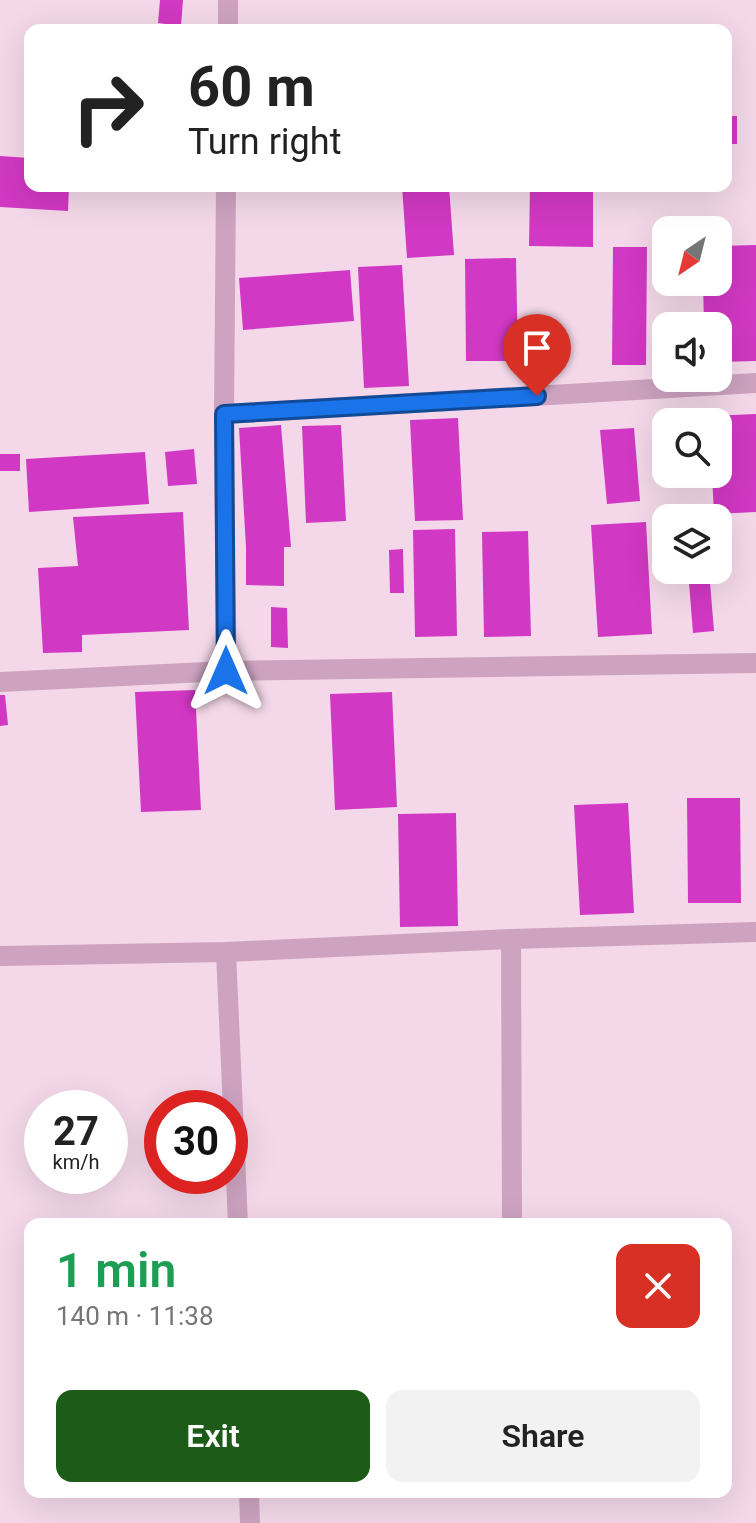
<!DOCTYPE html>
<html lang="en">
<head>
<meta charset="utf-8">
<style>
  body { margin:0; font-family:Roboto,sans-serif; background:#f2f2f2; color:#222; height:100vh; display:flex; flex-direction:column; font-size:30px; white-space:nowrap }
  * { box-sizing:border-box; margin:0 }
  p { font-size:26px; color:#767676 }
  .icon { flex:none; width:44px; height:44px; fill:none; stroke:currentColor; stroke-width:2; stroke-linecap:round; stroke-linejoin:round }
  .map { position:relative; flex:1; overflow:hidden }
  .details { position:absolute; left:24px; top:1218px; width:708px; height:280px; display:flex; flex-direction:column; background:#fff; border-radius:16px; box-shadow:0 8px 32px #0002 }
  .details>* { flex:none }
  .guide { position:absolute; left:24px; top:24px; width:708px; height:168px; border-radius:16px; box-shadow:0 8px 32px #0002; background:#fff; color:#222; overflow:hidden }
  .needle { width:52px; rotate:215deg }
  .controls { position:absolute; left:652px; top:216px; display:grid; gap:16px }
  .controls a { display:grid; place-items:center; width:80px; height:80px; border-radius:16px; background:#fff; box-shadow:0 8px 32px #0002; font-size:40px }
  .speed { position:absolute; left:24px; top:1090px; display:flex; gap:16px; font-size:40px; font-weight:700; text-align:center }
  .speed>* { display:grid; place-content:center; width:104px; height:104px; border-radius:50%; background:#fff; box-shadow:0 8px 32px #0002; line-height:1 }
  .speed small { font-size:20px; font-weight:400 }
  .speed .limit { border:12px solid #d22; background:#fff; color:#111 }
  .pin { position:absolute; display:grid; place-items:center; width:68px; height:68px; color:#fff; margin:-82px -34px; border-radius:50% 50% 50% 0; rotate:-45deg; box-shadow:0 0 8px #0007 }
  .pin .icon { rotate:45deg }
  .me { position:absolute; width:88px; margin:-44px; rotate:0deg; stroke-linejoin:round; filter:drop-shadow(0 0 6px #0008) }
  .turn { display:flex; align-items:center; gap:28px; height:168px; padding:0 32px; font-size:36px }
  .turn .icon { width:104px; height:104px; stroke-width:2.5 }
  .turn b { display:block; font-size:56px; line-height:68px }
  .round { display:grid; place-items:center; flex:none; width:84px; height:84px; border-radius:16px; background:#f2f2f2 }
  .headline { display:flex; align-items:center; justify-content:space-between; height:136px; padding:0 32px }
  h1 { font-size:48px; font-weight:600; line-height:60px; color:#1e9e55 }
  .button { display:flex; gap:16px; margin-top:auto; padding:16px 32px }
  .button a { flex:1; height:92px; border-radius:16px; background:#1d5c18; color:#fff; font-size:32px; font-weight:600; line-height:92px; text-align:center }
  .button a+a { background:#f2f2f2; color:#222 }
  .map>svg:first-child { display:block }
  .building { fill:#d138c3 }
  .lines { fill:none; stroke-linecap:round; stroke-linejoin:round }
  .minor { stroke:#cda3c0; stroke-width:20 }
  .route-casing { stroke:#114b97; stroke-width:20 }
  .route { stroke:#1a73e8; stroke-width:14 }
</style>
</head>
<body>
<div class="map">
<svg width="756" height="1523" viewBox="0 0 756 1523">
  <rect width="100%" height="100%" fill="#f4d8e9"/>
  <g class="building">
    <path d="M 160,0 L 183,0 L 181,26 L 158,23 Z"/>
    <rect x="726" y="116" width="11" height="28"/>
    <path d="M 0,156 L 30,158 L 30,186 L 69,186 L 68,211 L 0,207 Z"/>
    <path d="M 303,186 L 349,186 L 349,191 L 303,188 Z"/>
    <path d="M 402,186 L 449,186 L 454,255 L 407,258 Z"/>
    <path d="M 530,186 L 593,186 L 593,247 L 529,246 Z"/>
    <path d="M 756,245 L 756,361 L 718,362 L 718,326 L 704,326 L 703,282 L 718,282 L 718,246 Z"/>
    <path d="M 613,247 L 647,247 L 646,365 L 612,365 Z"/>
    <path d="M 516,258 L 518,361 L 466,361 L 465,259 Z"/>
    <path d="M 402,265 L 409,386 L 364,388 L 358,267 Z"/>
    <path d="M 350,270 L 354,321 L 243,330 L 239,278 Z"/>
    <path d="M 756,414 L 756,512 L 714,514 L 712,474 L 718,474 L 718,422 L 709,422 L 709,416 Z"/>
    <path d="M 458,418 L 463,520 L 415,521 L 410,420 Z"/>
    <path d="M 281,425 L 291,547 L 284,547 L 284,586 L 246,585 L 246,547 L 239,428 Z"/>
    <path d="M 341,425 L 346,521 L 306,523 L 302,426 Z"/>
    <path d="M 634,428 L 640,501 L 607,504 L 600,430 Z"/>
    <path d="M 194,449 L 197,484 L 168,486 L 165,452 Z"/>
    <path d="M 145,452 L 149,504 L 29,512 L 26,459 Z"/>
    <rect x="0" y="454" width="20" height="17"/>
    <path d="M 183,512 L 189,630 L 82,635 L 82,652 L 43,653 L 38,568 L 78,566 L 73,517 Z"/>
    <path d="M 646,522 L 652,634 L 598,637 L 591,525 Z"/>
    <path d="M 455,529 L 457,636 L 415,637 L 413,530 Z"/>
    <path d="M 528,531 L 531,636 L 484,637 L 482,532 Z"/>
    <path d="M 403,549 L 404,593 L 390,593 L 389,550 Z"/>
    <path d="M 688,570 L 709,570 L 714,631 L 693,633 Z"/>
    <path d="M 271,607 L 287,608 L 288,648 L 271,647 Z"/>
    <path d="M 195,690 L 201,810 L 141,812 L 135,692 Z"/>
    <path d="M 392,692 L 397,807 L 335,810 L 330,694 Z"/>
    <path d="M 0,695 L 5,695 L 8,725 L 0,726 Z"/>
    <path d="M 687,798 L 740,798 L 741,903 L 688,903 Z"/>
    <path d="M 628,803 L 634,913 L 580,915 L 574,805 Z"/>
    <path d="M 456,813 L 458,926 L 400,927 L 398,814 Z"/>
  </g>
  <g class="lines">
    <g class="minor">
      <path d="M 228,30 L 228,0"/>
      <path d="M 224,414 L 756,383"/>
      <path d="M 226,671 L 224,414 L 226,186"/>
      <path d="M 0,682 L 226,671 L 756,663"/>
      <path d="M 511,939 L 512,1224"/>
      <path d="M 226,952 L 238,1224"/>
      <path d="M 0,956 L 226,952 L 511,939 L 756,932"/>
      <path d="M 249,1492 L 250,1523"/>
    </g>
  </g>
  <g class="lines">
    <defs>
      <path id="route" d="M 226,671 L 224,414 L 537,396"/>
    </defs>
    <use href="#route" class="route-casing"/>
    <use href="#route" class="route"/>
  </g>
</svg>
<div class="controls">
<a><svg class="needle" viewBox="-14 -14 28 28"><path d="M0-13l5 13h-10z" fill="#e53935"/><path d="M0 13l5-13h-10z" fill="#767676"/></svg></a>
<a><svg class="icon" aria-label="sound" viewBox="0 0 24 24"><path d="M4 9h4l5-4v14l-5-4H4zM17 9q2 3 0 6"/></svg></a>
<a><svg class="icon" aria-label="search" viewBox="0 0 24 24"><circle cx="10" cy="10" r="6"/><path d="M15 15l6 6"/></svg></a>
<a><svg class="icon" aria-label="layers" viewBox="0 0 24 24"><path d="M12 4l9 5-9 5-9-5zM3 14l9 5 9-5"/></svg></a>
</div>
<div class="speed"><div>27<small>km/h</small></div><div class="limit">30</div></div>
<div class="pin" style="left:537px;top:396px;background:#d93025"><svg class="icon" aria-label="arrive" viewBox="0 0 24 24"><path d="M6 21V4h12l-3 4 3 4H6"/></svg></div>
<svg class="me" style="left:226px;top:671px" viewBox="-20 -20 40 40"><path d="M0-17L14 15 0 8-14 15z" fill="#1a73e8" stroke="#fff" stroke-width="4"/></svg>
<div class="guide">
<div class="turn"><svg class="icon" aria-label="right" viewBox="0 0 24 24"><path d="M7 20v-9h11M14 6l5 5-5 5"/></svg><div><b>60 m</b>Turn right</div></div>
</div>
<section class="details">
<div class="headline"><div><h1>1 min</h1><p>140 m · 11:38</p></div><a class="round" style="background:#d93025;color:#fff"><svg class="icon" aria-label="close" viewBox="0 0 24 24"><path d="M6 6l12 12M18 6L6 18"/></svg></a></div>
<div class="button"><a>Exit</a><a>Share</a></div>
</section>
</div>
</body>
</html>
